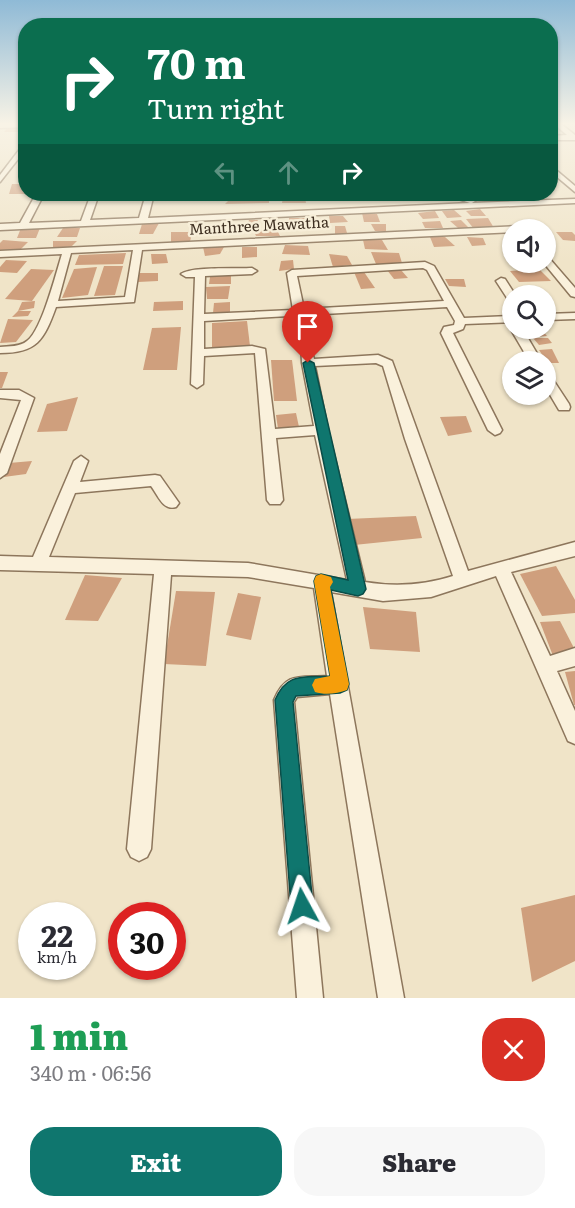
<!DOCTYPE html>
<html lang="en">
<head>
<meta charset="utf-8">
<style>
  body { margin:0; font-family:Literata,serif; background:#f7f7f7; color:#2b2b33; height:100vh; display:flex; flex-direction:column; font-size:22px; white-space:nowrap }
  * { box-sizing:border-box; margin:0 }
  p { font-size:20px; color:#7c7c81 }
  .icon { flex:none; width:33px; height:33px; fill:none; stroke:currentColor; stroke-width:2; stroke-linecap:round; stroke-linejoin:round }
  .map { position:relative; height:998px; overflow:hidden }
  .details { display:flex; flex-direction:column; background:#fff; flex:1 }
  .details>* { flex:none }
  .hud { position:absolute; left:18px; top:18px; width:540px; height:183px; border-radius:24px; box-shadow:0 2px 4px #0004; background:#0b6e4f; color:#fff; overflow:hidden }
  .fabs { position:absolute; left:502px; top:219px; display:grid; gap:12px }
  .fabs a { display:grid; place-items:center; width:54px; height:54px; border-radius:50%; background:#fff; box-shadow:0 2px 4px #0004; font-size:30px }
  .speed { position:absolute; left:18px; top:902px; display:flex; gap:12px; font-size:30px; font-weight:700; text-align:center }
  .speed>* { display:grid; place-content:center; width:78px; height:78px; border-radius:50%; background:#fff; box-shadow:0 2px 4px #0004; line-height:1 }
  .speed small { font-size:15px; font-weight:400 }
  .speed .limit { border:9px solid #d22; background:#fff; color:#111 }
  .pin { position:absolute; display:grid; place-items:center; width:51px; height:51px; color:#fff; margin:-62px -26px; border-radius:50% 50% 50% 0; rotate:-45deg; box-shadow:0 0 6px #0007 }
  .pin .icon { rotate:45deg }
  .me { position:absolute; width:66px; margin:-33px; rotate:355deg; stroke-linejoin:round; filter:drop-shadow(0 0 4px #0008) }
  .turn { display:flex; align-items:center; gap:21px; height:126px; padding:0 30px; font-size:27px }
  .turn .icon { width:78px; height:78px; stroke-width:2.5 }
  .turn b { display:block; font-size:42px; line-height:51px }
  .lanes { display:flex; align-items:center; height:57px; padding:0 30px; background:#0003; justify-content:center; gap:30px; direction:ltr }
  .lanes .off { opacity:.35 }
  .round { display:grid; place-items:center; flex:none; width:63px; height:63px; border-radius:24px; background:#f7f7f7 }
  .summary { display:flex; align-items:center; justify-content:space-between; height:102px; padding:0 30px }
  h1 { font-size:36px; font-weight:800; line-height:45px; color:#1e9e55 }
  .cta { display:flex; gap:12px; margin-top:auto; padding:12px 30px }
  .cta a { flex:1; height:69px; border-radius:24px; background:#0f766e; color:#fff; font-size:24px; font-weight:800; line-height:69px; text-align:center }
  .cta a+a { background:#f7f7f7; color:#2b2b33 }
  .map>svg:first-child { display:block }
  .building { fill:#cf9f7d }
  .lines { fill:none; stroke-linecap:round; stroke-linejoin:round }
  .minor-casing { stroke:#8d765c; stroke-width:3 }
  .minor { fill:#faf1dc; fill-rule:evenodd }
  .route { fill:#0f766e; stroke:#0a4d48; stroke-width:1.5 }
  .slow { fill:#f59e0b }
  .labels { text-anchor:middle; stroke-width:5; stroke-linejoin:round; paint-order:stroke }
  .far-street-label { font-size:15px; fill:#3d2e20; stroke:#f7eed8 }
</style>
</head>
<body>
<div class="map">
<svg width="575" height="998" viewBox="0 0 575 998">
  <rect width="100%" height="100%" fill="#f0e4c8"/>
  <g class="building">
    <path d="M 8,127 L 26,127 L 26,132 L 4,132 Z"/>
    <path d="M 12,184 L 26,184 L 26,194 L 9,194 Z"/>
    <path d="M 504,194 L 524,194 L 526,197 L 514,199 Z"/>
    <path d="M 305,197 L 306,203 L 282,203 L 283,198 Z"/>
    <path d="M 269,198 L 269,203 L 225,204 L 230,199 Z"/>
    <path d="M 480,209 L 486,216 L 471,216 L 466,211 Z"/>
    <path d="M 454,210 L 462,217 L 447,218 L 442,211 Z"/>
    <path d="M 435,211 L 439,218 L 423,219 L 418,213 Z"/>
    <path d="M 362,213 L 377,214 L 380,222 L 364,222 Z"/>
    <path d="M 329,216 L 343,216 L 348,222 L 330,223 Z"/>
    <path d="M 289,218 L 310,218 L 311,225 L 289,226 Z"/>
    <path d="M 488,218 L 494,228 L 474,229 L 466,219 Z"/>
    <path d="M 249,220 L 258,220 L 253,229 L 277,230 L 280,236 L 256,236 L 253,229 L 246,228 Z"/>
    <path d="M 461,220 L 469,228 L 458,228 L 450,221 Z"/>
    <path d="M 440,221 L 443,228 L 425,228 L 422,222 Z"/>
    <path d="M 159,223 L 153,234 L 139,234 L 142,224 Z"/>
    <path d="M 371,224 L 386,224 L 386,232 L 375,231 Z"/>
    <path d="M 335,226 L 345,226 L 347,233 L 335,235 Z"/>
    <path d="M 21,228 L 40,228 L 36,238 L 17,238 Z"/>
    <path d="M 63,228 L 80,228 L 77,237 L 57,237 Z"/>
    <path d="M 171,232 L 192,232 L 190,242 L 171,243 Z"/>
    <path d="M 556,232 L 572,232 L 575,235 L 575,241 L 563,240 Z"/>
    <path d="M 430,237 L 445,237 L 455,246 L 434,247 Z"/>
    <path d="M 467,237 L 483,238 L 486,245 L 472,246 Z"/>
    <path d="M 3,240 L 28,242 L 20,250 L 0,250 L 0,243 Z"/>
    <path d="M 363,240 L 382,240 L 388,250 L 365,249 Z"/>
    <path d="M 53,241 L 77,241 L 71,247 L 53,248 Z"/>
    <path d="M 285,245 L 308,246 L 310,255 L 282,254 Z"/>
    <path d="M 203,247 L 224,247 L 220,254 L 205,256 Z"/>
    <path d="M 242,247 L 257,247 L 257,257 L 242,258 Z"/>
    <path d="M 371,252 L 399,253 L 402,263 L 376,264 Z"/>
    <path d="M 126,253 L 123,264 L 75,265 L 79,255 Z"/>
    <path d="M 151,254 L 166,254 L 168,263 L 152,264 Z"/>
    <path d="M 329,254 L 347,256 L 352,265 L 333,267 Z"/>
    <path d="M 6,260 L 27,261 L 17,273 L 0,272 L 0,267 Z"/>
    <path d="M 293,260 L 294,269 L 279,271 L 281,261 Z"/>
    <path d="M 104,266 L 123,266 L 115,295 L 94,296 Z"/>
    <path d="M 97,267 L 88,295 L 62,298 L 74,269 Z"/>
    <path d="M 31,269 L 54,270 L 32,301 L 5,299 Z"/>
    <path d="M 539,269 L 551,281 L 519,282 L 510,271 Z"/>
    <path d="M 387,270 L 401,270 L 408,278 L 394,279 Z"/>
    <path d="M 354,272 L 364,272 L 375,288 L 361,289 Z"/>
    <path d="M 139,273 L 158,273 L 158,281 L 138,282 Z"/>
    <path d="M 231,275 L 231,284 L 209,284 L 210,277 Z"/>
    <path d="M 445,279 L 464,279 L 466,287 L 449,286 Z"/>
    <path d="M 230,286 L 228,299 L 207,299 L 206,287 Z"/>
    <path d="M 35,301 L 34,308 L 18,311 L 31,311 L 28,316 L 12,317 L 18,311 L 22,302 Z"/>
    <path d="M 183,301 L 183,310 L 153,311 L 154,302 Z"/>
    <path d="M 230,302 L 230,313 L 213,313 L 214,303 Z"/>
    <path d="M 8,319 L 33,320 L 16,342 L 0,343 Z"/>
    <path d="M 247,321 L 250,346 L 212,348 L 212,323 Z"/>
    <path d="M 181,327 L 177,370 L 143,370 L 152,328 Z"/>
    <path d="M 527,329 L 541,329 L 547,336 L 535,337 Z"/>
    <path d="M 533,338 L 548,338 L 552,343 L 539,345 Z"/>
    <path d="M 552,349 L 559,363 L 548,363 L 539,350 Z"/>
    <path d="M 271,360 L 292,360 L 297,401 L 274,401 Z"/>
    <path d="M 0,372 L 8,372 L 2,388 L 0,388 Z"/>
    <path d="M 78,397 L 67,431 L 37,432 L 47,404 Z"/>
    <path d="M 296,413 L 299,427 L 278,429 L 276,415 Z"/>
    <path d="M 466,416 L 472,432 L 448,436 L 440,417 Z"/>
    <path d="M 32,461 L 26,474 L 4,477 L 9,463 Z"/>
    <path d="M 416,516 L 422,538 L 354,545 L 347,519 Z"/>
    <path d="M 556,566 L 575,600 L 575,613 L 542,616 L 520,574 Z"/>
    <path d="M 85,575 L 122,578 L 98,621 L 65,620 Z"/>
    <path d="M 176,591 L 215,592 L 206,666 L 164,664 Z"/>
    <path d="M 238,593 L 261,597 L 251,640 L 226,635 Z"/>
    <path d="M 363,607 L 416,612 L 420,652 L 370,649 Z"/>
    <path d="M 560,621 L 575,650 L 553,656 L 540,622 Z"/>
    <path d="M 575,671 L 575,705 L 574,705 L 565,672 Z"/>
    <path d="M 575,895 L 575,961 L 532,982 L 521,908 Z"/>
  </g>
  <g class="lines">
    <defs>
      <g id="minor">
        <path d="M 0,124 L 26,124 L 26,127 L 0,128 Z"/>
        <path d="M 554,124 L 561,124 L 575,135 L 575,140 L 550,140 L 550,136 L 567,135 Z"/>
        <path d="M 26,141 L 26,149 L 0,182 L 0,175 Z"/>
        <path d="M 550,165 L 575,186 L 575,192 L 550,171 Z"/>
        <path d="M 36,194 L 44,194 L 29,223 L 81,221 L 91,194 L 99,194 L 90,220 L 139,218 L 146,194 L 154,194 L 148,218 L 470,203 L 444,194 L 455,194 L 474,199 L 475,201 L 472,203 L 575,199 L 575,203 L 0,230 L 0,224 L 20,223 Z"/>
        <path d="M 519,226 L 523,229 L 513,230 L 513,232 L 142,250 L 134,302 L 56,307 C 44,340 37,353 0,353 L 0,347 C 9,346 20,347 27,341 C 42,330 56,273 62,254 L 0,257 L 0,251 ZM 133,250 L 125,297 L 58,301 L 71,253 Z"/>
        <path d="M 546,257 L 549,258 L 575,288 L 575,297 L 571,296 L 543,262 L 546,262 Z"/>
        <path d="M 425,262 L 434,266 L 464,318 L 513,316 L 513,322 L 465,324 L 463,329 L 453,333 L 502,430 L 500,433 L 495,435 L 488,430 L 441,333 L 444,327 L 454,325 L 455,321 L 447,307 L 204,321 L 204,349 L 252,346 L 265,349 L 275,429 L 314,426 L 302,363 L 301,342 L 309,342 L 314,359 L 378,355 L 392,361 L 468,571 L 575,542 L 575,556 L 511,572 L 550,656 L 575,648 L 575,666 L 557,671 L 575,711 L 575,744 L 568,741 L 496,576 L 431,597 L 383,601 L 331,592 L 404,998 L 378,998 L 330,694 L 297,697 L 294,702 L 323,998 L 297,998 L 274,700 C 286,671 300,678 327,676 L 314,588 L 248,577 L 171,575 L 151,849 L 147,857 L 139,861 L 131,857 L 127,849 L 154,574 L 0,570 L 0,556 L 33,557 L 74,461 L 81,456 L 88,461 L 80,482 L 155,475 L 160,476 L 179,503 L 176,507 C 163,511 158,495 151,486 L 75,493 L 49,557 L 248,563 L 347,580 L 315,435 L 276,438 L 283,500 L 280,504 L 270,504 L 267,500 L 255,353 L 204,356 L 203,384 L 197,388 L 191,384 L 195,277 L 186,277 L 181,274 C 192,266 236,269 252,268 L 257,271 L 252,274 L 205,276 L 204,314 L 293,310 L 287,273 L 292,270 ZM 423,268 L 427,270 L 444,301 L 304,309 L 297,276 ZM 376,363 L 383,366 L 405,439 L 453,576 C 425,585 395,587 365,582 L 328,430 L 315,366 Z"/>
        <path d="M 501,278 L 505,279 L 516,296 L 513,296 L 513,302 L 509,301 L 496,281 Z"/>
        <path d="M 575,313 L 575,319 L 546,320 L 546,314 Z"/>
        <path d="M 513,325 L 513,328 L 522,328 L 542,362 L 530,362 L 510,328 Z"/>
        <path d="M 546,374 L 550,375 L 569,404 L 570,407 L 569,410 L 559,410 L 546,388 Z"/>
        <path d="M 0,390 L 19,390 L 34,398 L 7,473 L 0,478 L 0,454 L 21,400 L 0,398 Z"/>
      </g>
    </defs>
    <use href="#minor" class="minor-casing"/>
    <use href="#minor" class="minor"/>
  </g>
  <linearGradient id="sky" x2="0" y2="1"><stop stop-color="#8fbad6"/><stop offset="0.47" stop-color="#f8f3e6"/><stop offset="1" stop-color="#f8f3e6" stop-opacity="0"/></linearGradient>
  <rect width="575" height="263" fill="url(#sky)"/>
  <path class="route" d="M 308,360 L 314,363 L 366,589 L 363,594 L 358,596 L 331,590 L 349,684 L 347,690 L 340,693 L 296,696 L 293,702 L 313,906 L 310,914 L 302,917 L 294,914 L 291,906 L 275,700 C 287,672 303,678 330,676 L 314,581 L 316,576 L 321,574 L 348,580 L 303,363 Z"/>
  <path class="slow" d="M 321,574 L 331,577 L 333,582 L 330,587 L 349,684 L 347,690 C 337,694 324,695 315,692 L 312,685 L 315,679 L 330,676 L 314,581 L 316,576 Z"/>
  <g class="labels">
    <g class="far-street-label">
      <text transform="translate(259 226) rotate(-3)" y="5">Manthree Mawatha</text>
    </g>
  </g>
</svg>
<div class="fabs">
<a><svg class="icon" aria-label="sound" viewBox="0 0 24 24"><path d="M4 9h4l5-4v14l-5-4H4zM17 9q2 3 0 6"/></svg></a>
<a><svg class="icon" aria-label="search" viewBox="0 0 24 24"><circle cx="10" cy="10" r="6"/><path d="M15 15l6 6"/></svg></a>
<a><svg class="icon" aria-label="layers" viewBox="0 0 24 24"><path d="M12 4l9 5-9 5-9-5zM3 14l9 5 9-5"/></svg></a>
</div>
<div class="speed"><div>22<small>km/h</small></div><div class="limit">30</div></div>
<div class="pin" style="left:308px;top:363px;background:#d93025"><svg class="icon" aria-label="arrive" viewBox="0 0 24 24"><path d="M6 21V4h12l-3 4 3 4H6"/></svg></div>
<svg class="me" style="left:302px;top:906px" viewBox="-20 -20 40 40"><path d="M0-17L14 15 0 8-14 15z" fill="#0f766e" stroke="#fff" stroke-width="4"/></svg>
<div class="hud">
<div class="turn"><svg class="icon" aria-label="right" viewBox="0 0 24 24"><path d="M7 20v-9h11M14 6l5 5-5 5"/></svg><div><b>70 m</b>Turn right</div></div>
<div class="lanes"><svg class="icon off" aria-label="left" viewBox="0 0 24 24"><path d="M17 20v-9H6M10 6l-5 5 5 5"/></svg><svg class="icon off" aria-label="ahead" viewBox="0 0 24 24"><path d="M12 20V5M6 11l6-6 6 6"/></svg><svg class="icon" aria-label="right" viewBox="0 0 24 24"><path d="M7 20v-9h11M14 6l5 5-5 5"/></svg></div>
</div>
</div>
<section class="details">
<div class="summary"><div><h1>1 min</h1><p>340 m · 06:56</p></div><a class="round" style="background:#d93025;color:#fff"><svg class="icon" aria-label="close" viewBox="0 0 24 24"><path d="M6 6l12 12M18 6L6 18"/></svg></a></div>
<div class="cta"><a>Exit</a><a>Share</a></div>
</section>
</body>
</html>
